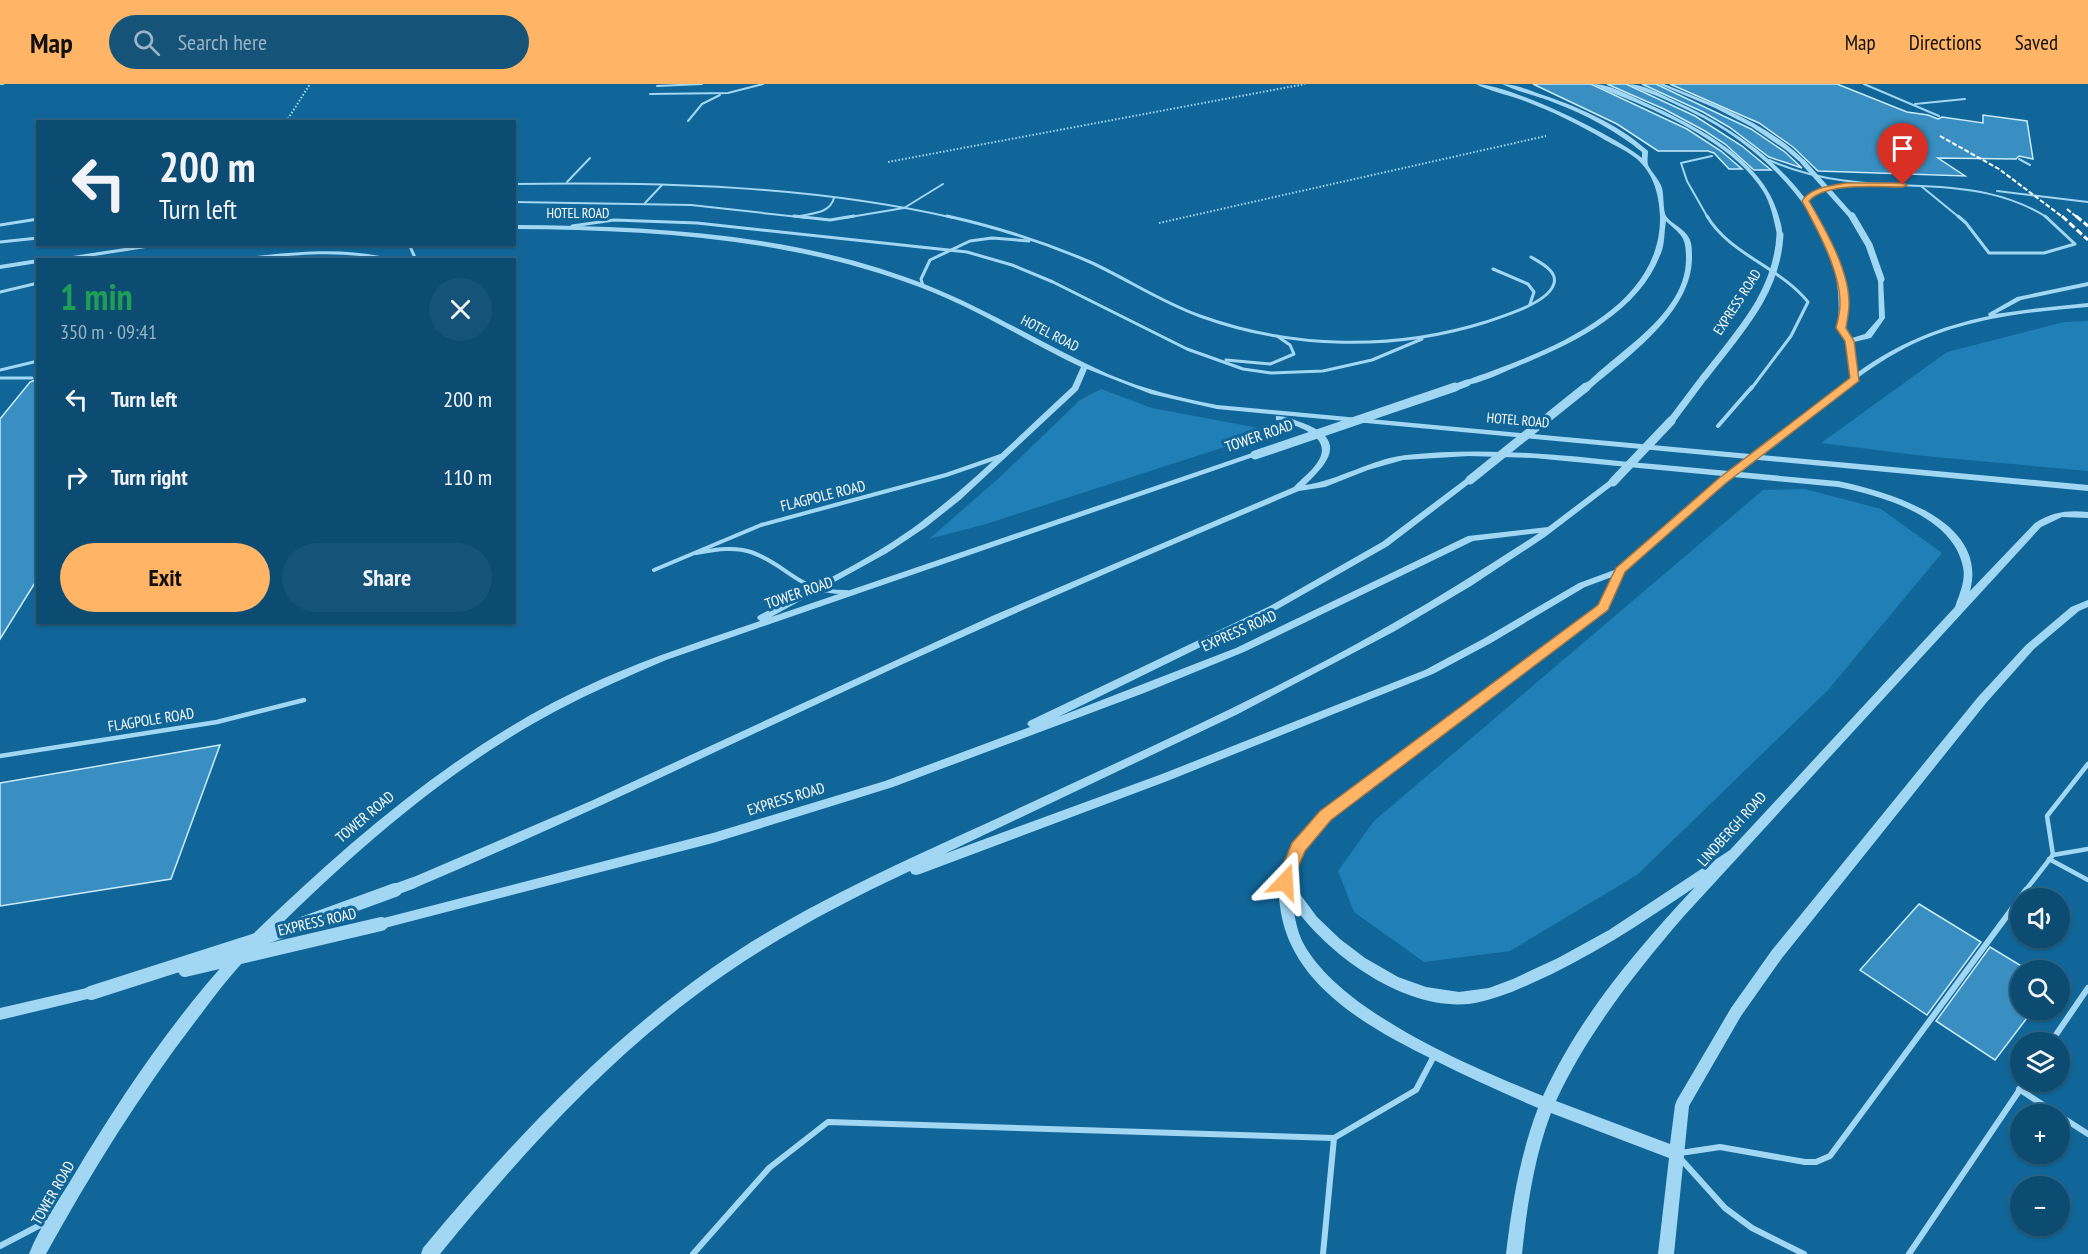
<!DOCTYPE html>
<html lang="en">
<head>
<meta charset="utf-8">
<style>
  body { margin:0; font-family:"PT Sans Narrow",sans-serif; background:#155378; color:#f1f3f6; height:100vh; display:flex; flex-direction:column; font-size:22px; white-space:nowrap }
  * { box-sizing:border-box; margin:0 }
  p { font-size:20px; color:#9ab4c4 }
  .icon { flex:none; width:33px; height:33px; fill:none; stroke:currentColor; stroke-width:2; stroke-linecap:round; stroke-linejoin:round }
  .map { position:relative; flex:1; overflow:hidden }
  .drawer { position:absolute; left:36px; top:174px; width:480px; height:366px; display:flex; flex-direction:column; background:#0c4c73; border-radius:0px; box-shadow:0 2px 4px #0004,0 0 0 2px #2c6385 }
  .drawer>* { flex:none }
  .top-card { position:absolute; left:36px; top:36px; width:480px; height:126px; border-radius:0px; box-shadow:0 2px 4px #0004,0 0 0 2px #2c6385; background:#0c4c73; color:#f1f3f6; overflow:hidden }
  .controls { position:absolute; left:2010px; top:804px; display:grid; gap:12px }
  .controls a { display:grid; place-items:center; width:60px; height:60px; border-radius:50%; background:#0c4c73; box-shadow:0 2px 4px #0004,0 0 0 2px #2c6385; font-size:30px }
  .pin { position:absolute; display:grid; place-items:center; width:51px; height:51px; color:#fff; margin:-62px -26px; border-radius:50% 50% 50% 0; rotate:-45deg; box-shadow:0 0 6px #0007 }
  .pin .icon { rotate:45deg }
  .me { position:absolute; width:66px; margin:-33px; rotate:20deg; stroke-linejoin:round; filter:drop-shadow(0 0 4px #0008) }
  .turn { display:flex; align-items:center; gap:21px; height:126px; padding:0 24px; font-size:27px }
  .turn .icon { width:78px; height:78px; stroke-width:2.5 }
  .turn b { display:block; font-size:42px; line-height:51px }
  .round { display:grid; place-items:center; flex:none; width:63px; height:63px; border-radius:32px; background:#155378 }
  .overview { display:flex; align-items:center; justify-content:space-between; height:102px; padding:0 24px }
  h1 { font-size:36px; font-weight:800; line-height:45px; color:#1e9e55 }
  .action { display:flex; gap:12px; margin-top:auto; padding:12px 24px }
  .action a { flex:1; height:69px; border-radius:36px; background:#ffb565; color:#111; font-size:24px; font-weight:800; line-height:69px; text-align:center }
  .action a+a { background:#155378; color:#f1f3f6 }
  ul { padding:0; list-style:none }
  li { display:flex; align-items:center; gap:18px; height:78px; padding:0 24px }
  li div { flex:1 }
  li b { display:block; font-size:22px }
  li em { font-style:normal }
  header { display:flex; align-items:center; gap:36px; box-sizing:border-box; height:84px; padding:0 30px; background:#ffb565; color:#111 }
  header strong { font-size:28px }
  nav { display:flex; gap:33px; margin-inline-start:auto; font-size:21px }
  .search { width:420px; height:54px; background:#155378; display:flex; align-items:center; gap:15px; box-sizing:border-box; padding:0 21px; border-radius:33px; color:#9ab4c4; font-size:22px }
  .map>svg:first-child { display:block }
  .green { fill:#1f7fb6 }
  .building { fill:#398fc1; stroke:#caebfe; stroke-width:1.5 }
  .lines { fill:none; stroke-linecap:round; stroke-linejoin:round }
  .path { stroke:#a2d7f4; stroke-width:2; stroke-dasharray:1.5 2; stroke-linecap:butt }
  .service-far4 { stroke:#a2d7f4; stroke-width:2 }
  .service-far3 { stroke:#a2d7f4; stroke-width:3 }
  .service-far2 { stroke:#a2d7f4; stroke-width:4 }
  .service-far1 { stroke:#a2d7f4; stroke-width:4.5 }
  .service { stroke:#a2d7f4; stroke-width:6 }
  .tertiary { fill:#a2d7f4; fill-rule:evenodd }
  .rail-far1 { stroke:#fff; stroke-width:2; stroke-dasharray:5 2; stroke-linecap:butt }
  .rail { stroke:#fff; stroke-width:3; stroke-dasharray:7 3; stroke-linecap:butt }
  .tertiary-bridge-far4 { stroke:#a2d7f4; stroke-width:5 }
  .tertiary-bridge-far3 { stroke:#a2d7f4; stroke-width:7 }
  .tertiary-bridge-far2 { stroke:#a2d7f4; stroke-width:9 }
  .tertiary-bridge-far1 { stroke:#a2d7f4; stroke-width:11 }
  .tertiary-bridge { stroke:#a2d7f4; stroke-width:14 }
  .route { fill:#ffb565; stroke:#a67642; stroke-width:1.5 }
  .labels { text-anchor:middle; stroke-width:6; stroke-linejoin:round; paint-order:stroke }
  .far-street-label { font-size:14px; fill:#fff; stroke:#106699 }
  .street-label { font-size:15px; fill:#fff; stroke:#106699 }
</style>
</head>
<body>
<header>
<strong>Map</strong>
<div class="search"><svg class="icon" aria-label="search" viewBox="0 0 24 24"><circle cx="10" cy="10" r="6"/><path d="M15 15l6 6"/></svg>Search here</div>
<nav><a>Map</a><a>Directions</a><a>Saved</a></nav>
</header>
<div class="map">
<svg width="2088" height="1170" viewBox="0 0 2088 1170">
  <rect width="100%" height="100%" fill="#106699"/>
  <g class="green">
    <path d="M 2088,237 L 2088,387 L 1924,372 L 1821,359 L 1947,268 L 2064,238 Z"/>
    <path d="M 1101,305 L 1152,324 L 1274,347 L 986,440 L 929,455 L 999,394 L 1080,316 Z"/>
    <path d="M 1805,405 L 1881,425 L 1942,469 L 1828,606 L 1637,791 L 1510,867 L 1424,878 L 1354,828 L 1338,787 L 1374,737 L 1763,406 Z"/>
  </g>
  <g class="building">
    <path d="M 1533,0 L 1591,0 L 1687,45 L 1721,67 L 1742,85 L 1729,85 L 1714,69 L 1708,67 L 1658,67 L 1617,40 Z"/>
    <path d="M 1607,0 L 1626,0 L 1695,32 L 1742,62 L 1771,86 L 1754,86 L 1725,60 L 1705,47 L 1664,25 Z"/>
    <path d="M 1642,0 L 1656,0 L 1751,45 L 1785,68 L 1802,84 L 1769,73 L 1729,43 L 1703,28 Z"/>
    <path d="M 1670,0 L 1837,0 L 1907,28 L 1928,31 L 1938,35 L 1942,33 L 1983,39 L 1983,31 L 2027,37 L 2033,75 L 2019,72 L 2016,75 L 1938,74 L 1965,92 L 1818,87 L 1793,63 L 1759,39 Z"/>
    <path d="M 38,288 L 38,494 L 0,555 L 0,335 L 30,298 L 35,296 Z"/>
    <path d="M 220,661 L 171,795 L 0,822 L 0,699 Z"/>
    <path d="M 1919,820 L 1981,858 L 1927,931 L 1860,886 Z"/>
    <path d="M 1990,863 L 2028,886 L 2020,886 L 2020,926 L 2033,926 L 1995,976 L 1936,937 Z"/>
  </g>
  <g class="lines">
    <g class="path">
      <path d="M 286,38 L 310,0"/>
      <path d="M 888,78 L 1305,0"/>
      <path d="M 1159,139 L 1546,52"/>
    </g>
    <g class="service-far4">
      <path d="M 0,0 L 3,0"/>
      <path d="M 1864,0 L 1939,32"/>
      <path d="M 657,2 L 702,0"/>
      <path d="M 650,10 L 728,9 L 763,0"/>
      <path d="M 1915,20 L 1965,15"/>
      <path d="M 688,37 L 702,20 L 720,11"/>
      <path d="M 2019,75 L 2030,81"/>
      <path d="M 1769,76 C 1818,98 1868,100 1921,102"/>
      <path d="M 567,98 L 590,74"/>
      <path d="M 514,100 C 661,98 809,101 954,134"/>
      <path d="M 1921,102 C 1967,104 2009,109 2048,134"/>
      <path d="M 1921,102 L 1960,134"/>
      <path d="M 1997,107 L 2088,118"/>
      <path d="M 1806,117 L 1820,106 L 1851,101"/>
      <path d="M 514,118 L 691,121 L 808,134"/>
      <path d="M 645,119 L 662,101"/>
      <path d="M 800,132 C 814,129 830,129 834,114"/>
      <path d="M 844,134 L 904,124 L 943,100"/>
      <path d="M 1708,134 L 1687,97 L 1681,79 L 1712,72"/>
    </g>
    <g class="service-far3">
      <path d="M 794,132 L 830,136 L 854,132"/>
      <path d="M 947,132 C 996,143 1044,158 1090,178 C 1127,195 1161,218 1200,232 C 1291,265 1394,267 1486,238 C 1503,232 1545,220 1553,202 C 1560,188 1541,179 1531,173"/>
      <path d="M 1707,132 C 1729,170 1780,183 1808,218 L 1791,252 L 1751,305"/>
      <path d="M 1958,132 L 1966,139 L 1989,169 L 2044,169 L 2075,160 L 2045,132"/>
      <path d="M 0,141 L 38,135"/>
      <path d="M 572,142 L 614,136 L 697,139 L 967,168 L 1012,181 L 1053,198 L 1187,265 L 1243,285 L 1271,289 L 1323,287 L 1372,276 L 1422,255"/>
      <path d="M 0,158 L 38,154"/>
      <path d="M 409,160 L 416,176"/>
      <path d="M 235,176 C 288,170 339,163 391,176"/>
      <path d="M 1493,185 L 1528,200 L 1534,208 L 1530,220"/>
      <path d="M 923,202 L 921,195 L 930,176 L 970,157 L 992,154 L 1029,157"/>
      <path d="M 0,208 L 38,199"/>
      <path d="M 1226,276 L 1270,280 L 1294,270 L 1290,261 L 1277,252"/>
      <path d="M 0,286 L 38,277"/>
      <path d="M 0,294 L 32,294"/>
    </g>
    <g class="service-far2">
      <path d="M 1718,342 L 1752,303"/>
      <path d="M 696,469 C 714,466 733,462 751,468 C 790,482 798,509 847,508"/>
      <path d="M 654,486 L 761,441 L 946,391 L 1001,372"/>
    </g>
    <g class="service-far1">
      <path d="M 0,672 L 217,638 L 304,616"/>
      <path d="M 2053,771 L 2047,732 L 2088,680"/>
      <path d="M 2049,775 L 2088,796"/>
      <path d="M 2025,807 L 2053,771 L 2088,765"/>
    </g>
    <g class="service">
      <path d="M 2051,958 L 2088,904"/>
      <path d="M 2019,1005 L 2057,1030"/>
      <path d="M 2060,1032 L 2088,1050"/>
      <path d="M 1680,1069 L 1720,1063 L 1805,1078 L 1816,1078 L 1830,1072 L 2026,806"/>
      <path d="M 1680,1074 L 1725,1124 L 1752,1144 L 1804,1170"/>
      <path d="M 0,1162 L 48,1137"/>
      <path d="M 693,1170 L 769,1084 L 828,1038 L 1334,1054 L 1416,1006 L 1435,970"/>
      <path d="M 1323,1170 L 1334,1054"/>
      <path d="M 1909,1170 L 2025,998"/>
    </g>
    <g class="tertiary">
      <path d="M 1476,0 C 1509,0 1616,52 1642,74 L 1642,68 C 1616,47 1587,31 1555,19 C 1538,12 1518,8 1502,0 C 1514,0 1526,5 1537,9 C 1576,22 1617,39 1648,67 C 1648,71 1647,77 1648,81 C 1652,89 1659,95 1662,104 C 1664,111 1663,127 1666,132 C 1671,140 1684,144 1689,154 C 1692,159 1692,167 1692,172 C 1693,227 1630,271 1592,303 L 1585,301 C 1619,266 1685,231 1686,176 C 1686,169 1686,159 1682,153 C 1678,147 1671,142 1666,137 C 1664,147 1665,160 1661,169 C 1639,229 1572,260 1516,283 C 1503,288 1478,301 1464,301 L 1464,297 C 1539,270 1662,229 1660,132 C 1659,111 1654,90 1637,75 C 1627,67 1616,62 1605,56 C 1578,40 1549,26 1519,15 C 1505,10 1489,7 1476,0 Z"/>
      <path d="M 1593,0 C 1609,0 1629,11 1644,18 C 1694,41 1762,74 1778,130 C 1780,137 1783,145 1782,152 L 1777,151 C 1774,136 1771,120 1763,107 C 1737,65 1679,37 1635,18 C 1621,12 1606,7 1593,0 Z"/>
      <path d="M 1628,0 C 1643,0 1661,10 1675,17 C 1748,50 1813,100 1839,179 C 1844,194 1847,209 1847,225 C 1846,230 1844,237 1845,243 C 1845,247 1849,251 1852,254 L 1865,250 L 1879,234 L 1878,195 L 1883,194 L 1885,234 L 1871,254 L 1854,258 L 1858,288 C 1898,259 1941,242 1989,232 L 1988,230 L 1989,229 L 2017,213 L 2088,198 L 2088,202 L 2021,216 L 1995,230 L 2040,224 L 2088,219 L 2088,223 C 2026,228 1961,235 1905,264 C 1859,288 1821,324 1780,357 L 1774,357 L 1774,353 L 1851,293 L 1846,257 L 1837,244 C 1850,159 1786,84 1719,43 C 1699,31 1678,21 1657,12 C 1647,8 1637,5 1628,0 Z"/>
      <path d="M 1658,0 L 1664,0 C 1714,20 1768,39 1806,78 L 1801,79 L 1786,66 L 1752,43 L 1715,24 Z"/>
      <path d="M 514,141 C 655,142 797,149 929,202 C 991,227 1048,263 1108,290 C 1143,305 1180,314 1217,321 L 2088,401 L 2088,407 L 1217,325 L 1151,310 L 1087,285 L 1078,306 L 960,416 L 926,443 L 887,469 L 771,533 L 1252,369 L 1255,368 L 1259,371 L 666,576 C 628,592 590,609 554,628 C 443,688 349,772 261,860 L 256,862 L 251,860 L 249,856 L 251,852 C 355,751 468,654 602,595 C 654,572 707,555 760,537 L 757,534 L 758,532 C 813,502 872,475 921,438 C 975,397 1022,349 1072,303 L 1081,283 C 1027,257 977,225 922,204 C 791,154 653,146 514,145 Z"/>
      <path d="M 151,160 L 172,160 L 68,176 L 47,176 Z"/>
      <path d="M 38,175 L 40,176 L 38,176 L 38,179 L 0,185 L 0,181 Z"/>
      <path d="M 1702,290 L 1709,292 L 1674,339 L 1668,339 L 1668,335 Z"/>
      <path d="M 1276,332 C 1286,332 1298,337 1308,341 C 1347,358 1327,380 1305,401 C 1340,396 1371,375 1406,371 C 1481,363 1554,370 1629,378 C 1699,384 1768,391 1838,397 C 1889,408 1989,436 1970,507 L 2035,439 C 2052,428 2068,426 2088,428 L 2088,434 L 2062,433 L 2041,443 L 1684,832 C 1635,889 1588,948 1556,1017 L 1670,1060 L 1675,1021 L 1677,1016 L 1731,924 L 1772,866 L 1978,613 L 2026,561 L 2071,523 L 2088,516 L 2088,523 L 2079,527 L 2034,565 L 1986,619 L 1782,874 L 1741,932 L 1689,1022 L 1674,1170 L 1658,1170 L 1669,1074 L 1551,1029 C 1534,1074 1527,1122 1522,1170 L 1506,1170 C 1512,1120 1520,1071 1538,1024 C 1503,1009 1468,993 1434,976 C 1373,946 1294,904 1281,829 C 1280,820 1277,806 1279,798 C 1285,769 1303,750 1322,729 L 1599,521 L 1612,493 L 1585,503 L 1491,559 L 1433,590 L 1170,696 L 920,790 L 916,791 L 912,790 L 910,787 C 846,817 783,850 724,891 C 614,967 524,1067 440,1170 L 421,1170 L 423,1164 C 510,1060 601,962 712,884 C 809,816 921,770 1028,720 C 1150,663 1274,608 1390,541 C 1441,512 1490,481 1539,449 L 1473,457 L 1244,568 L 1144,609 L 893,703 L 713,759 L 381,845 L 376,844 L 374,840 L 376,836 L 713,749 L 885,697 L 1030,643 L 1027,640 L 1029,637 L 1270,522 L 1382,458 L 1467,394 L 1473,394 L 1474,396 L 1388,462 L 1276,526 L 1058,633 L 1236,564 L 1468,452 L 1548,443 L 1610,396 L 1616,396 L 1617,398 L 1545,453 L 1471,502 L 1395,547 L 1238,630 L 944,770 L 1162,690 L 1425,586 L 1483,555 L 1579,499 L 1617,485 L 1719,395 L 1725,395 L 1725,399 L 1624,488 L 1606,525 L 1330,735 L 1303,766 L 1291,798 L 1317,833 L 1340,855 L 1365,874 L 1398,893 L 1426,903 L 1459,908 L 1489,904 L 1513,895 L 1558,874 L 1609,846 L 1730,766 L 1955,523 C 1959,511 1966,497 1963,483 C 1953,432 1882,412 1838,403 L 1534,374 L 1469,372 L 1403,376 L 1368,386 L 1325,403 L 1299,407 C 1166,463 1034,520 903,580 C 741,655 582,733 417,803 L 413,804 L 409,803 L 407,799 L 409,795 L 591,717 L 992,532 L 1294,403 C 1301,395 1311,388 1317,379 C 1336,352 1295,341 1276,336 ZM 1695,803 C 1636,866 1579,933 1543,1012 C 1472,983 1347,931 1306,864 C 1298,851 1295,836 1293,821 C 1329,872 1404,926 1469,920 C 1490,917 1511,909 1530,900 C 1588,875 1642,839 1695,803 Z"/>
      <path d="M 239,867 L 244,869 L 246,873 L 244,877 C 226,896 211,917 195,938 C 139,1011 91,1089 46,1170 L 29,1170 C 40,1142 59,1116 74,1091 C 120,1014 174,934 234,869 Z"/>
      <path d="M 91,903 L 96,905 L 98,909 L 96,913 L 0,936 L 0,924 Z"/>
    </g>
    <g class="rail-far1">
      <path d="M 1940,52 L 1999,85 L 2064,134"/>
      <path d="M 2067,125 L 2078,134"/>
    </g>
    <g class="rail">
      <path d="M 2062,132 L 2088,156"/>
      <path d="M 2076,132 L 2088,142"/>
    </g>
    <path class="tertiary-bridge-far4" d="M 1803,78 L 1853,134"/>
    <g class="tertiary-bridge-far3">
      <path d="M 1852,132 L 1869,161 L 1881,195"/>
      <path d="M 1705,292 C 1739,248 1777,209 1780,151"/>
      <path d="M 1451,305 L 1467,299"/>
      <path d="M 1585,305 L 1589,301"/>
    </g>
    <g class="tertiary-bridge-far2">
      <path d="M 1255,371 L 1455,303"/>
      <path d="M 1470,396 L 1586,303"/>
      <path d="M 1722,397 L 1777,355"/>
      <path d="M 1613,398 L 1671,337"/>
    </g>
    <path class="tertiary-bridge-far1" d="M 391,807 L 413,799"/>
    <g class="tertiary-bridge">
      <path d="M 185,886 L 381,840"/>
      <path d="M 91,909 L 266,853 L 395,806"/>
    </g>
  </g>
  <path class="route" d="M 1846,99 L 1903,99 L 1907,101 L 1903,103 C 1879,103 1826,98 1809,117 C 1825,145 1850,187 1849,221 C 1849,228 1847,236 1846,244 L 1854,257 L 1859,297 L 1726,399 L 1625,488 L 1608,526 L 1331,736 L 1305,767 L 1290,803 L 1285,805 L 1279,803 L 1276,798 L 1292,759 L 1320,727 L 1598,521 L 1616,484 L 1718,395 L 1850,294 L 1845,257 L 1836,244 C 1838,236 1840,228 1840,221 C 1841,188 1817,145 1802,117 C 1811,103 1831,102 1846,99 Z"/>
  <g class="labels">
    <g class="far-street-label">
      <text x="578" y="134">HOTEL ROAD</text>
      <text transform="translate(1737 218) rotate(-57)" y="5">EXPRESS ROAD</text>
      <text transform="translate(1050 249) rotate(27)" y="5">HOTEL ROAD</text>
      <text transform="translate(1518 336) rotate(5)" y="5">HOTEL ROAD</text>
    </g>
    <g class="street-label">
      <text transform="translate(1259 352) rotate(-19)" y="5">TOWER ROAD</text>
      <text transform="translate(823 412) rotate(-14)" y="5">FLAGPOLE ROAD</text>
      <text transform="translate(799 509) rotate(-19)" y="5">TOWER ROAD</text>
      <text transform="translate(1239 547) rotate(-24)" y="5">EXPRESS ROAD</text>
      <text transform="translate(151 636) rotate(-9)" y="5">FLAGPOLE ROAD</text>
      <text transform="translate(786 715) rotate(-17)" y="5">EXPRESS ROAD</text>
      <text transform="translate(365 733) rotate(-40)" y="5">TOWER ROAD</text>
      <text transform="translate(1732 745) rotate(-48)" y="5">LINDBERGH ROAD</text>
      <text transform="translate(317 838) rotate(-13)" y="5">EXPRESS ROAD</text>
      <text transform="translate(53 1109) rotate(-60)" y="5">TOWER ROAD</text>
    </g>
  </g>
</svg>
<div class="controls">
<a><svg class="icon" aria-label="sound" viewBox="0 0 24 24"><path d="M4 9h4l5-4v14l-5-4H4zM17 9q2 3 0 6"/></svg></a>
<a><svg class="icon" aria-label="search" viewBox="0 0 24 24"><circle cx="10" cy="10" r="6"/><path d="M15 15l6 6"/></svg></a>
<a><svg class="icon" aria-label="layers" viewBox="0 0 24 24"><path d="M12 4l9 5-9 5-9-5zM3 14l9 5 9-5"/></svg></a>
<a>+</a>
<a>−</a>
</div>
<div class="pin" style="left:1903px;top:101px;background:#d93025"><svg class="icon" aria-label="arrive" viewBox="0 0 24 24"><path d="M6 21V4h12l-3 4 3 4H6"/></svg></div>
<svg class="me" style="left:1285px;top:798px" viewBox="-20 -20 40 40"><path d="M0-17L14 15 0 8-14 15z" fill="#ffb565" stroke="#fff" stroke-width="4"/></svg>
<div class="top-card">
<div class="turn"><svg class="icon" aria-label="left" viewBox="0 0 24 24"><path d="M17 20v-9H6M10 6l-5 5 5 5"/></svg><div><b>200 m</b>Turn left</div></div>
</div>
<section class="drawer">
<div class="overview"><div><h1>1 min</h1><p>350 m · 09:41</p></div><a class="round"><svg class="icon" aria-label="close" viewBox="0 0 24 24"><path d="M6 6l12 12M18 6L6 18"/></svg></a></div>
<ul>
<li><svg class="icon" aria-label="left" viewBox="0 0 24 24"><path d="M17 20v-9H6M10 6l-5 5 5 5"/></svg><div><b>Turn left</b></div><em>200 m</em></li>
<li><svg class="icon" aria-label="right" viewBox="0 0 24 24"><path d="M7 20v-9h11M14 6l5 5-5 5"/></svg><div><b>Turn right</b></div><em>110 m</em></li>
</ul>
<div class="action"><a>Exit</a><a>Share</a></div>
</section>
</div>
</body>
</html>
